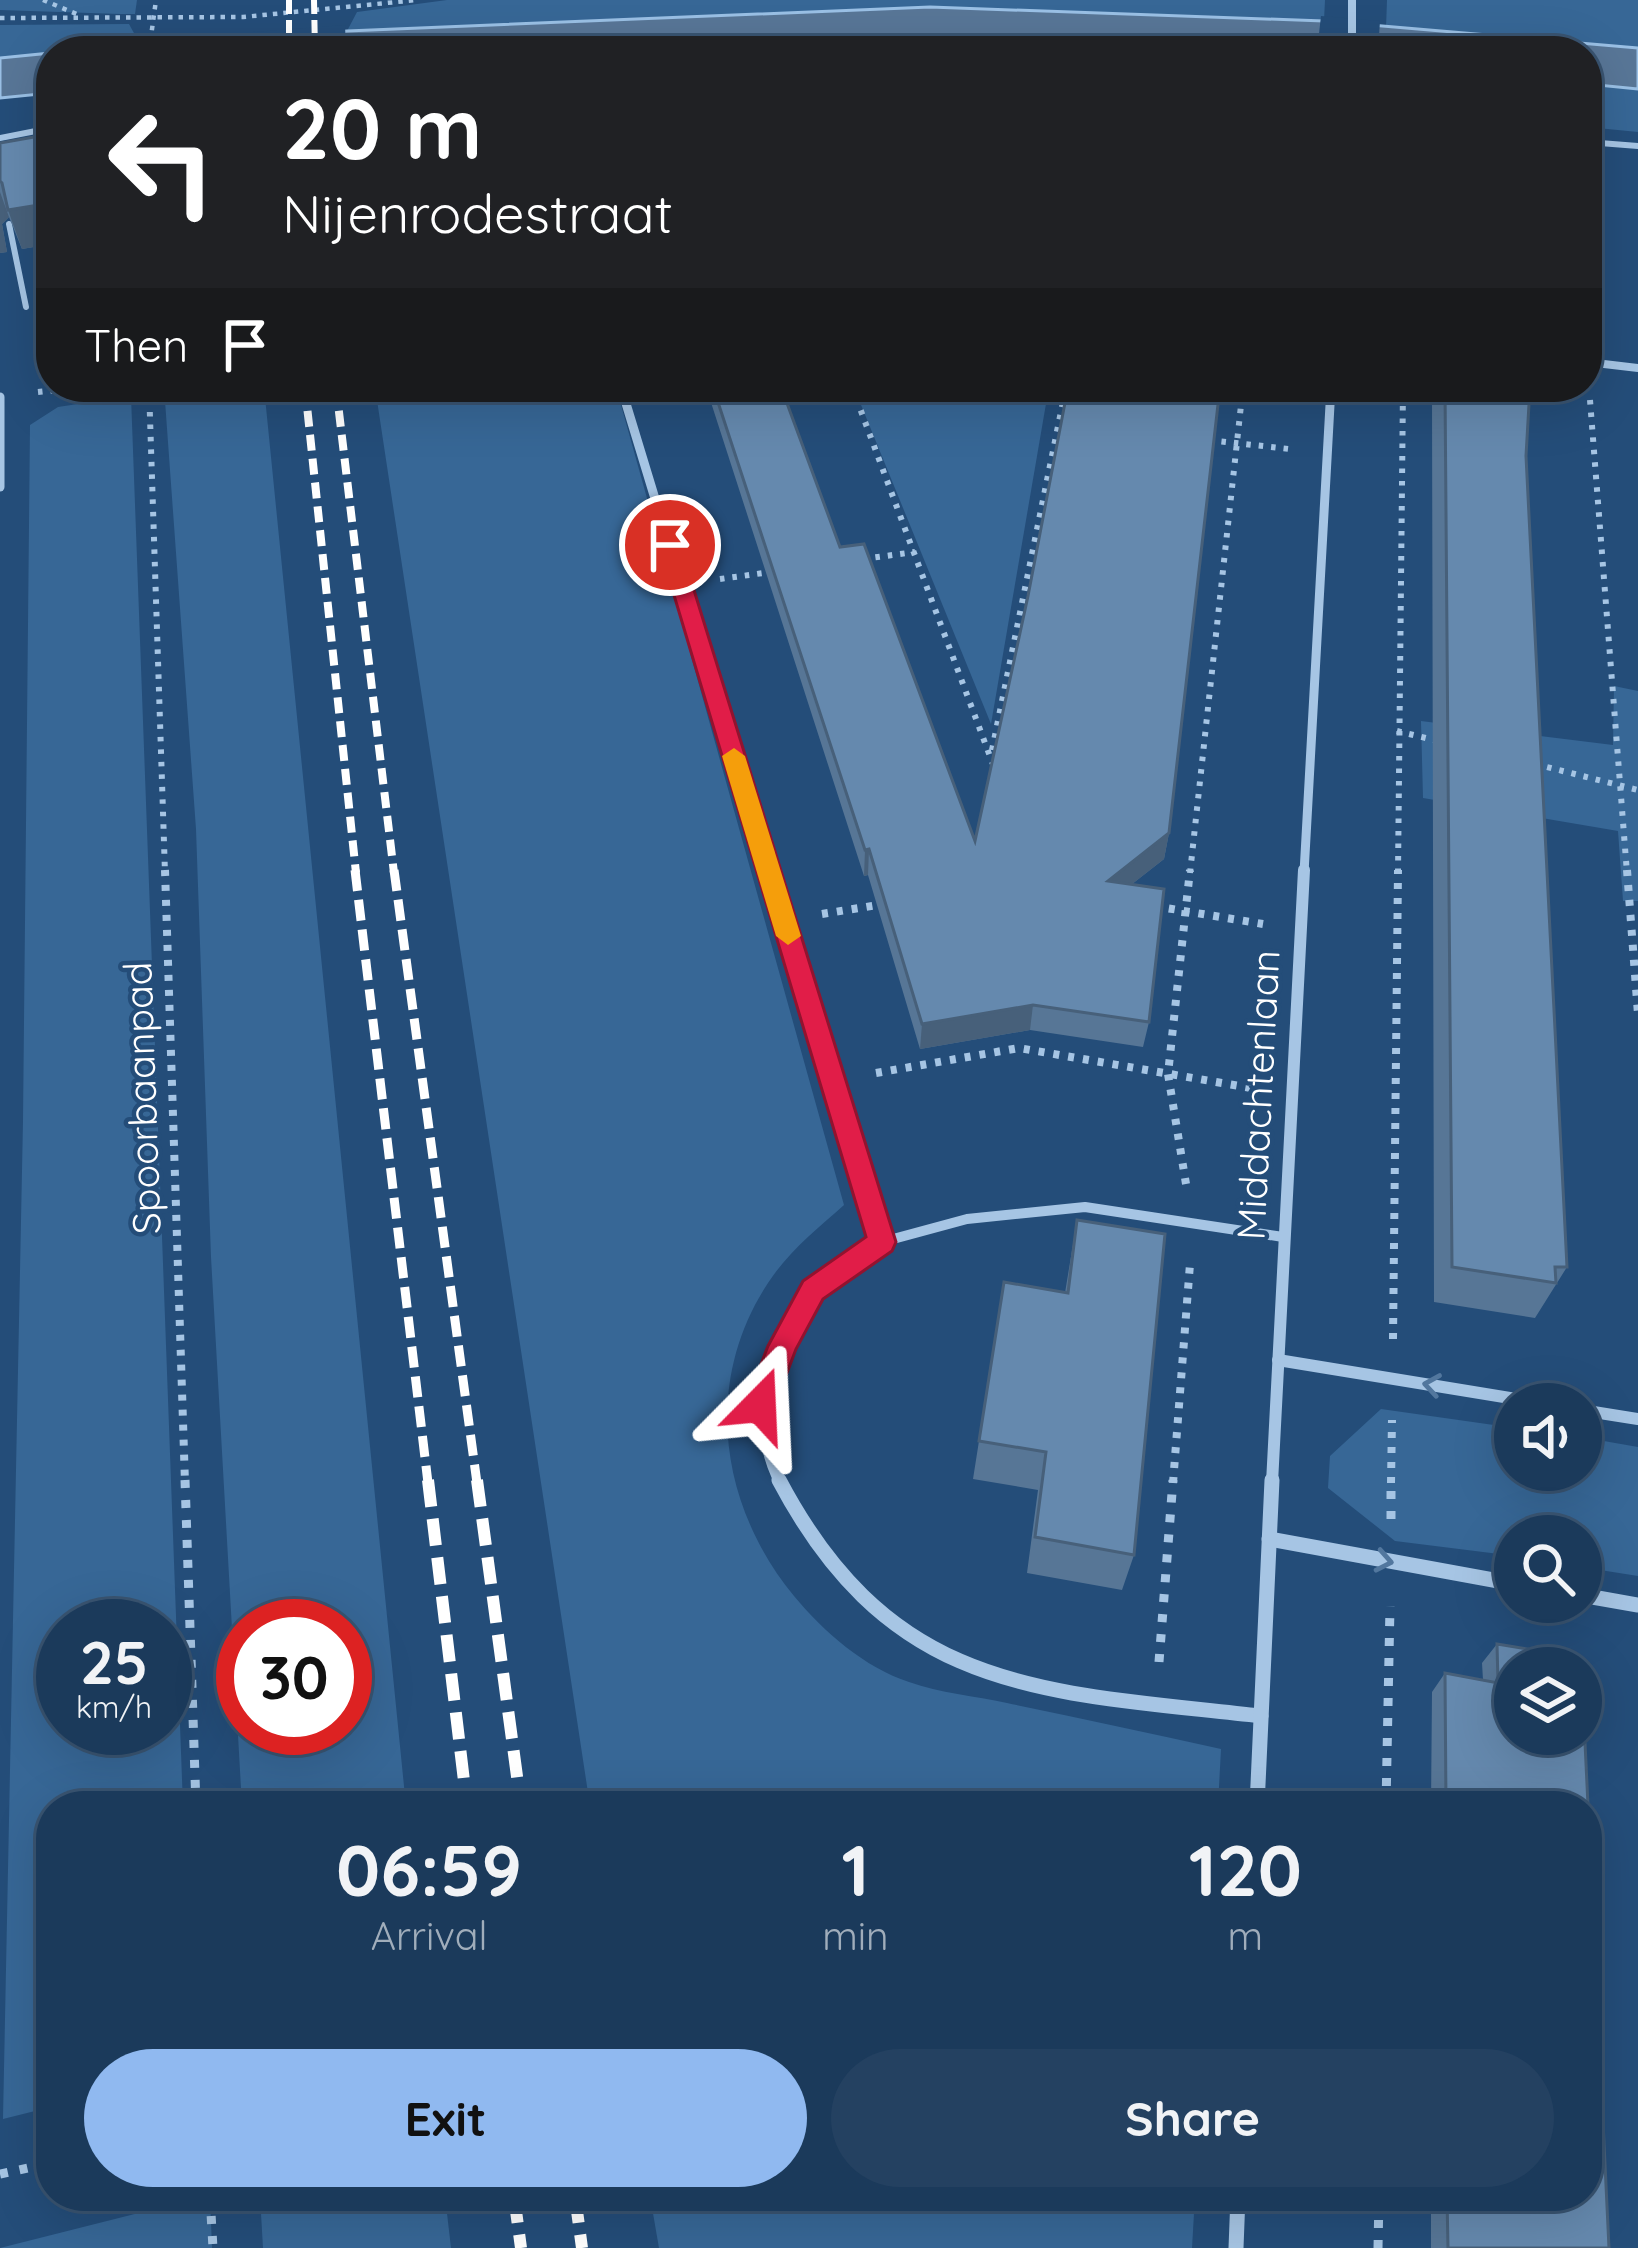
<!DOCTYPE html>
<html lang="en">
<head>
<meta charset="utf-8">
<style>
  body { margin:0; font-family:Quicksand,sans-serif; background:#244161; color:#f1f3f6; height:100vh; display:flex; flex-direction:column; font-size:45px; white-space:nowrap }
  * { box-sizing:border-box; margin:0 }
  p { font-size:39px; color:#a0adbb }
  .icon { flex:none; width:66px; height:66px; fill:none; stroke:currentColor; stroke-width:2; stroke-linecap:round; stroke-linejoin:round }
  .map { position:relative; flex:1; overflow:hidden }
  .side { position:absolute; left:36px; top:1791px; width:1566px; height:420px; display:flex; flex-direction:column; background:#1b3a5b; border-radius:48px; box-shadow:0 12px 48px #0002,0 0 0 3px #395471 }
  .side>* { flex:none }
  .banner { position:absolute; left:36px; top:36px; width:1566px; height:366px; border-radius:48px; box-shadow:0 12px 48px #0002,0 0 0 3px #395471; background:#202124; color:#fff; overflow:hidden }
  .fabs { position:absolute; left:1494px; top:1383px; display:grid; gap:24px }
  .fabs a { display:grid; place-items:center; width:108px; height:108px; border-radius:50%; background:#1b3a5b; box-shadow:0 12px 48px #0002,0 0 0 3px #395471; font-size:60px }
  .speed { position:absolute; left:36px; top:1599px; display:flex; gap:24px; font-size:60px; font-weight:700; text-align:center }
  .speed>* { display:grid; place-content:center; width:156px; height:156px; border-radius:50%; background:#1b3a5b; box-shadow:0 12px 48px #0002,0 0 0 3px #395471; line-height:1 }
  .speed small { font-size:30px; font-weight:400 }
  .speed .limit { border:18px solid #d22; background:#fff; color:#111 }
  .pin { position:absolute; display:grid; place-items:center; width:102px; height:102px; color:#fff; margin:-51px; border:6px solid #fff; border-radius:50%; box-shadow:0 3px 12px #0007 }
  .me { position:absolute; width:132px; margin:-66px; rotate:21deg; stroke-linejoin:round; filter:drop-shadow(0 0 9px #0008) }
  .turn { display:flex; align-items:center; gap:42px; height:252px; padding:0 48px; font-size:54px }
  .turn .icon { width:156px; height:156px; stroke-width:2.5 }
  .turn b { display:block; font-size:84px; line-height:102px }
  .then { display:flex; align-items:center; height:114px; padding:0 48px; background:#0003; gap:24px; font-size:45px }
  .eta { display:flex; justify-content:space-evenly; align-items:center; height:204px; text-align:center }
  .eta b { font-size:72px; font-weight:700; line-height:84px }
  .primary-button { display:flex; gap:24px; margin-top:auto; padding:24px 48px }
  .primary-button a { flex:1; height:138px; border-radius:72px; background:#90b9f0; color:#111; font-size:48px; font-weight:700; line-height:138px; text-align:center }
  .primary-button a+a { background:#244161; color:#f1f3f6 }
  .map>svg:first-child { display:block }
  .green { fill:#376796; fill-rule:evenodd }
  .water { fill:#587697; stroke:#9ac0e5; stroke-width:3 }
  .pier { fill:#244d79 }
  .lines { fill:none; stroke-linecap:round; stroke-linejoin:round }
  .path-far3 { stroke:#a6c5e4; stroke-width:4.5; stroke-dasharray:4.5 6; stroke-linecap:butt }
  .path-far2 { stroke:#a6c5e4; stroke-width:6; stroke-dasharray:4.5 8; stroke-linecap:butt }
  .path-far1 { stroke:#a6c5e4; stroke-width:8; stroke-dasharray:6 9; stroke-linecap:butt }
  .path { stroke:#a6c5e4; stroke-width:9; stroke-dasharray:8 12; stroke-linecap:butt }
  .service { stroke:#a6c5e4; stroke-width:6 }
  .pedestrian { stroke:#a6c5e4; stroke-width:10 }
  .minor-far3 { stroke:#a6c5e4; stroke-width:8 }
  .minor-far2 { stroke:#a6c5e4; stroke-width:9 }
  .minor-far1 { stroke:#a6c5e4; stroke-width:12 }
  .minor { stroke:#a6c5e4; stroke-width:15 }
  .rail-far3 { stroke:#fff; stroke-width:6; stroke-dasharray:14 6; stroke-linecap:butt }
  .rail-far2 { stroke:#fff; stroke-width:8; stroke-dasharray:16 8; stroke-linecap:butt }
  .rail-far1 { stroke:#fff; stroke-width:9; stroke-dasharray:21 9; stroke-linecap:butt }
  .rail { stroke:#fff; stroke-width:12; stroke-dasharray:27 12; stroke-linecap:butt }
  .wall { fill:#577696; fill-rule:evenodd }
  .shaded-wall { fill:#47607a }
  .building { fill:#6589ae; stroke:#47607a; stroke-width:3; fill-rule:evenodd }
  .oneway { stroke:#52779e }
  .route { fill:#e11d48; stroke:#92132f; stroke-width:3 }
  .slow { fill:#f59e0b }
  .labels { text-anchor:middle; stroke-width:9; stroke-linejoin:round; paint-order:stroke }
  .street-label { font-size:39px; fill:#fff; stroke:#244d79 }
</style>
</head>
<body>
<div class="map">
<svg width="1638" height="2248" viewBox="0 0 1638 2248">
  <rect width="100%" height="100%" fill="#244d79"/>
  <g class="green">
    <path d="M 0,0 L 137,0 L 135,14 L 120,14 L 0,10 Z"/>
    <path d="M 447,0 L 1325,0 L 1324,21 L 930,7 L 347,31 L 357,12 Z"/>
    <path d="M 1387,0 L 1638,0 L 1638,48 L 1386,28 Z"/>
    <path d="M 129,24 L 135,35 L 133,47 L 0,58 L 0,25 Z"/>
    <path d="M 1587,84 L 1638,89 L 1638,132 L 1587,127 Z"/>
    <path d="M 164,387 L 264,387 L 406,1806 L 242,1806 L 211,1257 L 196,829 ZM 243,1626 L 345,1626 L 345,1728 L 243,1728 Z"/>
    <path d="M 375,387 L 616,387 L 844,1205 C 817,1229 788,1252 768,1283 C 702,1383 720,1506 794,1596 C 823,1631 865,1668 909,1682 C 940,1693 975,1696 1007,1703 C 1079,1718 1150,1733 1221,1749 L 1218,1806 L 590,1806 Z"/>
    <path d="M 1048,392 L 991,724 L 857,395 Z"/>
    <path d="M 131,396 L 183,1806 L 51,1806 L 51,2107 L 3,2119 L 23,1121 L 30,425 L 58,407 ZM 63,1626 L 165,1626 L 165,1728 L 63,1728 Z"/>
    <path d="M 1614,686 L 1638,691 L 1638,901 L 1623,901 L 1618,831 L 1423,798 L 1421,721 L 1613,745 Z"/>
    <path d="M 1381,1409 L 1515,1428 L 1515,1470 L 1581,1470 L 1581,1437 L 1638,1447 L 1638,1576 L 1581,1567 L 1581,1536 L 1515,1536 L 1515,1556 L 1395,1541 L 1328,1488 L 1330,1456 Z"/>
    <path d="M 206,2196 L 210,2196 L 212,2248 L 0,2248 Z"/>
    <path d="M 260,2196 L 445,2196 L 451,2248 L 263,2248 Z"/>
    <path d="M 650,2196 L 1195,2196 L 1192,2248 L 659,2248 Z"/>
  </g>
  <g class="water">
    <path d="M 930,7 L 1324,21 L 1638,48 L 1638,89 L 1587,84 L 1587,51 L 77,51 L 347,31 Z"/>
    <path d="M 51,53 L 51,93 L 0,98 L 0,58 Z"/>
  </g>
  <g class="pier">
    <path d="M 1321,16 L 1380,21 L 1378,51 L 1317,51 Z"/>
    <path d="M 345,25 L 346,51 L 253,51 L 253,32 Z"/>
  </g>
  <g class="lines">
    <g class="path-far3">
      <path d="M 43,0 L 79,15"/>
      <path d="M 0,18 L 243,17 L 417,0"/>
      <path d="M 149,51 L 156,0"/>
    </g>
    <g class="path-far2">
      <path d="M 149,387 L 165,873"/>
      <path d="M 852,387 L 994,767"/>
      <path d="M 853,391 L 1066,388"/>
      <path d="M 38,392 L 85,387"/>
      <path d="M 1520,395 L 1571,399"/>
      <path d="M 1590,400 L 1627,873"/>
      <path d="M 1209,440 L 1289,449"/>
      <path d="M 863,559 L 915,552"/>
      <path d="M 720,579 L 771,572"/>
      <path d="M 1397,731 L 1438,741"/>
      <path d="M 992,750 L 1066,387"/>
      <path d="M 1535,764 L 1638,790"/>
      <path d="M 1190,873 L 1243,387"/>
      <path d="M 1398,873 L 1403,387"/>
    </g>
    <g class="path-far1">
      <path d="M 165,870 L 185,1483"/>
      <path d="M 1627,870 L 1638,1014"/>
      <path d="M 1154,906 L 1263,924"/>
      <path d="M 822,914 L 884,904"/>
      <path d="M 876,1073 L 1019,1048 L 1251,1088"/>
      <path d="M 1186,1184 L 1168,1074 L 1190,870"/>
      <path d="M 1393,1339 L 1398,870"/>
      <path d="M 1173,1483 L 1190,1264"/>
      <path d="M 1391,1483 L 1392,1420"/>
    </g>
    <g class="path">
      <path d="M 185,1480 L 196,1806"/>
      <path d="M 1391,1519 L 1391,1480"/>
      <path d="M 1159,1662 L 1173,1480"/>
      <path d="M 1386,1806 L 1390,1606"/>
      <path d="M 0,2174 L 51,2163"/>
      <path d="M 210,2196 L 213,2248"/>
      <path d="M 1378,2248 L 1379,2196"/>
    </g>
    <g class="service">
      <path d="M 0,138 L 51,128"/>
      <path d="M 1587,142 L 1638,146"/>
      <path d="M 9,224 L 26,307"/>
    </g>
    <path class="pedestrian" d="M 882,1242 L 967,1219 L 1085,1207 L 1283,1237"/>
    <g class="minor-far3">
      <path d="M 1352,0 L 1352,51"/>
      <path d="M 1587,362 L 1638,368"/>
    </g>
    <g class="minor-far2">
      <path d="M 621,387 L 769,873"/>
      <path d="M 0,397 L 0,487"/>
      <path d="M 1304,873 L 1331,387"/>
    </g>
    <g class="minor-far1">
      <path d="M 768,870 L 882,1242 C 861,1255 838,1267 820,1284 C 768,1334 747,1419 781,1483"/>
      <path d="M 1278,1360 L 1547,1404"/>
      <path d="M 1581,1410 L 1638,1419"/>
      <path d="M 1272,1483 L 1304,870"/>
    </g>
    <g class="minor">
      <path d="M 779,1480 C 893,1696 1044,1691 1261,1716"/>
      <path d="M 1269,1539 L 1515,1584"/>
      <path d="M 1581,1595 L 1638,1605"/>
      <path d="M 1257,1806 L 1272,1480"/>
      <path d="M 1236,2248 L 1238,2196"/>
    </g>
    <g class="rail-far3">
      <path d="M 289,0 L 289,51"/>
      <path d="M 314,0 L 315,51"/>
    </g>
    <g class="rail-far2">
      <path d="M 305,387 L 356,873"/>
      <path d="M 336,387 L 394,873"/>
    </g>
    <g class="rail-far1">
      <path d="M 355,870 L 428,1483"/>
      <path d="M 394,870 L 477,1483"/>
    </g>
    <g class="rail">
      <path d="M 428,1480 L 467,1806"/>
      <path d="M 477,1480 L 521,1806"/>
      <path d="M 514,2196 L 521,2248"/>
      <path d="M 575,2196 L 582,2248"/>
    </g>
  </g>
  <g class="wall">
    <path d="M 51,134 L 51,244 L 22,249 L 9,217 L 2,224 L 7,252 L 0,253 L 0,143 Z"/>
    <path d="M 706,387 L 844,387 L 793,387 L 793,404 L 788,404 L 840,547 L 975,841 L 1169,833 L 1164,859 L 1132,884 L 1149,1022 L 1143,1047 L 1030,1030 L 920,1049 L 868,875 L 864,876 Z"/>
    <path d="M 1436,387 L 1530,387 L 1526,456 L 1567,1267 L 1535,1318 L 1434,1302 L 1432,399 Z"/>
    <path d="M 1077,1220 L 1134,1555 L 1122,1590 L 1027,1573 L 1038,1490 L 973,1479 L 1004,1282 L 1065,1293 Z"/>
    <path d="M 1497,1644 L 1581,1658 L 1609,2248 L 1431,2248 L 1431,2196 L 1587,2196 L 1587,1806 L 1431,1806 L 1432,1692 L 1445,1673 L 1483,1680 L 1482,1663 ZM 1515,1668 L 1581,1668 L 1581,1734 L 1515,1734 Z"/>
  </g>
  <g class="shaded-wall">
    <path d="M 0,192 L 9,217 L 2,224 L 7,252 L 0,253 Z"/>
    <path d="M 51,203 L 51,244 L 22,249 L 8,210 Z"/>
    <path d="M 778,387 L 793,387 L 793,404 L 779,406 Z"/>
    <path d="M 1169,833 L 1164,859 L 1103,907 L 1108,881 Z"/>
    <path d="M 869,849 L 868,875 L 864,876 L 865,850 Z"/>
    <path d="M 1033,1005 L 1030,1030 L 920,1049 L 922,1024 Z"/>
  </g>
  <g class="building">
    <path d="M 51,134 L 51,203 L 8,210 L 2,183 L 0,181 L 0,143 Z"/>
    <path d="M 713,387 L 781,387 L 840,547 L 864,544 L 975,841 L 1028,596 L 1068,387 L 1220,387 L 1169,833 L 1108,881 L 1164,889 L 1149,1022 L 1033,1005 L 922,1024 L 869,849 L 865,850 Z"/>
    <path d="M 1445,387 L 1530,387 L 1526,456 L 1567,1267 L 1555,1267 L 1556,1283 L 1452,1267 Z"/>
    <path d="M 1077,1220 L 1165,1234 L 1134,1555 L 1035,1537 L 1046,1452 L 979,1441 L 1004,1282 L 1068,1293 Z"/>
    <path d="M 1497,1644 L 1581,1658 L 1609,2248 L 1448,2248 L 1447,2196 L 1587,2196 L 1587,1806 L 1446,1806 L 1445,1673 L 1498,1683 ZM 1515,1668 L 1581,1668 L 1581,1734 L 1515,1734 Z"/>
  </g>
  <defs><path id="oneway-chevron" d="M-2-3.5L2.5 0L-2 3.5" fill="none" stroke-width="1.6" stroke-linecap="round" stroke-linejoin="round" transform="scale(3)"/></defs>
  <g class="oneway">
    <use href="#oneway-chevron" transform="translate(1432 1385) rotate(-171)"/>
    <use href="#oneway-chevron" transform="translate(1384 1561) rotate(11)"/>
  </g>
  <path class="route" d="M 670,538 L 680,545 L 896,1242 L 892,1251 L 823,1299 L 796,1349 L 771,1415 L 760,1419 L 750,1415 L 745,1405 L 768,1346 L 803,1281 L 866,1237 L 659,545 Z"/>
  <path class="slow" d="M 734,748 L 745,756 L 801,936 L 788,945 L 776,936 L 722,756 Z"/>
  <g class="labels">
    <g class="street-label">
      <text transform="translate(1258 1095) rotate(-87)" y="14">Middachtenlaan</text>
      <text transform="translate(142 1098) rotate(-92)" y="14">Spoorbaanpad</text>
    </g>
  </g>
</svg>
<div class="fabs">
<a><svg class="icon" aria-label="sound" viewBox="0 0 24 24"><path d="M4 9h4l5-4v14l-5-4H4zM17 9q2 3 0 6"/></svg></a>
<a><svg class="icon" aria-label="search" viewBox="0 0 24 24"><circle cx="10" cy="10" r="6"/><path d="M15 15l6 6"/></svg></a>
<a><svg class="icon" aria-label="layers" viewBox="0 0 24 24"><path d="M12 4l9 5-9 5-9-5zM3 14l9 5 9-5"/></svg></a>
</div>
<div class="speed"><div>25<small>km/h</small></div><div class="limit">30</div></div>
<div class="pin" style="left:670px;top:545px;background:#d93025"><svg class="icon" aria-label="arrive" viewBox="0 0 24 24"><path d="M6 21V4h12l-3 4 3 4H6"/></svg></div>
<svg class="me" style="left:760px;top:1405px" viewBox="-20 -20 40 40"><path d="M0-17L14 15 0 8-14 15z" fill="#e11d48" stroke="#fff" stroke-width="4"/></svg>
<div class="banner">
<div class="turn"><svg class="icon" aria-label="left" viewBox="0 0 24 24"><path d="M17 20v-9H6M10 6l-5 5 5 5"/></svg><div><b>20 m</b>Nijenrodestraat</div></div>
<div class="then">Then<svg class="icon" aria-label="arrive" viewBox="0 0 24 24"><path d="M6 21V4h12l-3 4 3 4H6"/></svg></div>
</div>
<section class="side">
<div class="eta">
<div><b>06:59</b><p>Arrival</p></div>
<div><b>1</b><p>min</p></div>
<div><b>120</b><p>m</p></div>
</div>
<div class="primary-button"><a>Exit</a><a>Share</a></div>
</section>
</div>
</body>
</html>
